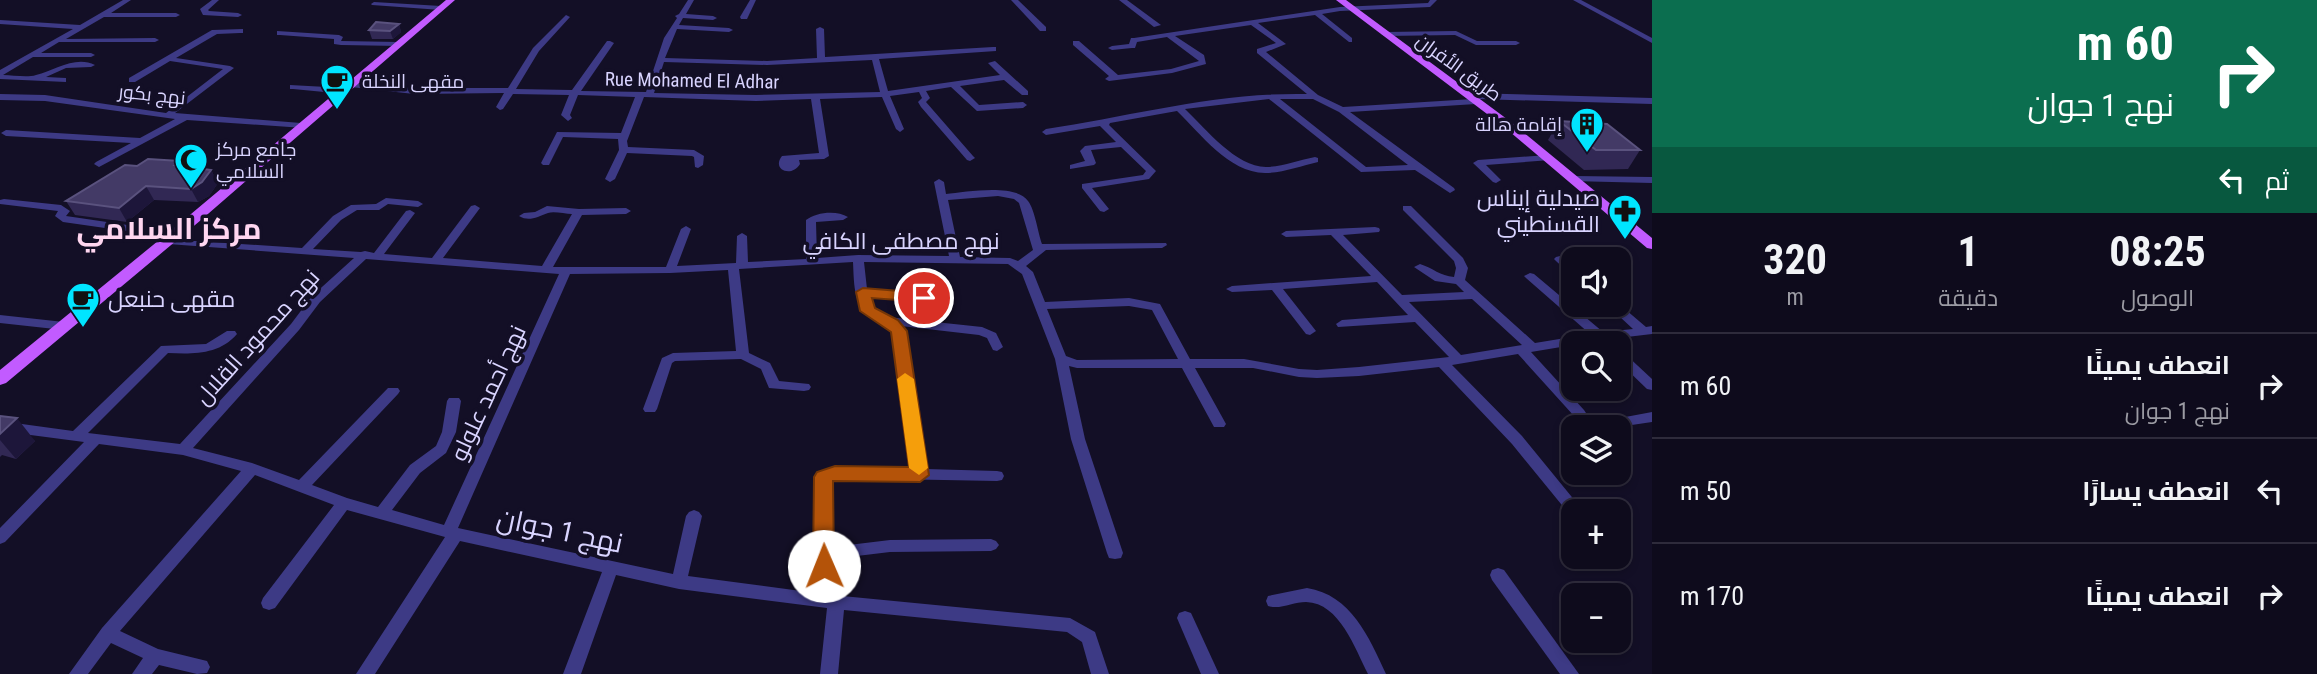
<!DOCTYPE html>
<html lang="ar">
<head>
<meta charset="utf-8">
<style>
  body { margin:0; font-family:"Roboto Condensed",Cairo,sans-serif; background:#171425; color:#f1f3f6; direction:rtl; height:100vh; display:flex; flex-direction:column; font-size:26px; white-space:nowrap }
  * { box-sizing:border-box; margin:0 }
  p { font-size:23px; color:#9b9ba3 }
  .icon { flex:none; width:38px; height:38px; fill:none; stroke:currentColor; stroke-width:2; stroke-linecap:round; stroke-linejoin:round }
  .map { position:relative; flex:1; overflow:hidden; direction:ltr }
  .panel { display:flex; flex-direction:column; background:#0e0b1c; width:665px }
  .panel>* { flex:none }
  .banner { background:#0b6e4f; color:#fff; overflow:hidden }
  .controls { position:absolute; left:1561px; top:247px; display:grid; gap:14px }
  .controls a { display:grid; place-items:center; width:70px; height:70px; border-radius:14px; background:#0e0b1c; box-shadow:0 4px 10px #0003,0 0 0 2px #2e2b3b; font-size:35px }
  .pin { position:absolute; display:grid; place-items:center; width:60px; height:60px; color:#fff; margin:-30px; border:4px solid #fff; border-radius:50%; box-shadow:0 2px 7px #0007 }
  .me { position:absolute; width:77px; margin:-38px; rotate:359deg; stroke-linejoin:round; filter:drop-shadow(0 0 5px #0008) }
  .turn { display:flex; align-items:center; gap:24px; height:147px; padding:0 28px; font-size:32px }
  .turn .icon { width:91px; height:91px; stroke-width:2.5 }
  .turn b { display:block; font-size:49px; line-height:60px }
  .then { display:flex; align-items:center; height:66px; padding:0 28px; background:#0003; gap:14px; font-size:26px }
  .eta { display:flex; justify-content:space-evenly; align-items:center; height:119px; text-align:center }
  .eta b { font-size:42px; font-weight:700; line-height:49px }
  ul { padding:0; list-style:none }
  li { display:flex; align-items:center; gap:21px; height:105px; padding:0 28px; border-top:2px solid #2e2b3b }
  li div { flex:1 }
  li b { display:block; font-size:26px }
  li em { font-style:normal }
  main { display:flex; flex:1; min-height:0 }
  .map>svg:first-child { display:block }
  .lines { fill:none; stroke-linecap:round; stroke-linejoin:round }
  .minor { fill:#3d3a85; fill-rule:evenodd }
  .major { fill:#c25bff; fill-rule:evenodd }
  .wall { fill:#312854 }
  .shaded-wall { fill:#1d163a }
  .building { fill:#433a66; stroke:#5a527e; stroke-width:2 }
  .route { fill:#b45309; stroke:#753606; stroke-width:2 }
  .slow { fill:#f59e0b }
  .labels { text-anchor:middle; stroke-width:7; stroke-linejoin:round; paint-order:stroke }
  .far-street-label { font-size:19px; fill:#d9d4ff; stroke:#130f26 }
  .far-poi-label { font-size:19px; fill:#d9d4ff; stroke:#130f26; text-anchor:start }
  .poi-label { font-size:23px; fill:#d9d4ff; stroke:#130f26; text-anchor:end }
  .street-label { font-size:23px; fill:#d9d4ff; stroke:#130f26 }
  .near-street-label { font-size:28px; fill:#d9d4ff; stroke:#130f26 }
  .district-label { font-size:30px; font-weight:bold; fill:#ffd6f0; stroke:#130f26 }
</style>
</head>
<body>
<main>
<section class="panel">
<div class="banner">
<div class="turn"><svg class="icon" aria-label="right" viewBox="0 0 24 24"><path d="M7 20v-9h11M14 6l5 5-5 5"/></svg><div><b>60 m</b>نهج 1 جوان</div></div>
<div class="then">ثم<svg class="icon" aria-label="left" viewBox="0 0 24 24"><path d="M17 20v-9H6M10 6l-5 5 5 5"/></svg></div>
</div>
<div class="eta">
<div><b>08:25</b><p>الوصول</p></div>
<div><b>1</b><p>دقيقة</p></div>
<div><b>320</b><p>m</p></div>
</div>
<ul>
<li><svg class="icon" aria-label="right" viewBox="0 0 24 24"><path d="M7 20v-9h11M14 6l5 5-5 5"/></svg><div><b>انعطف يمينًا</b><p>نهج 1 جوان</p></div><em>60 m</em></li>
<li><svg class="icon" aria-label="left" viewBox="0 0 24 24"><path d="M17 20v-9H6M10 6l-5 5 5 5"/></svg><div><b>انعطف يسارًا</b></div><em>50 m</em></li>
<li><svg class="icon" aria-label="right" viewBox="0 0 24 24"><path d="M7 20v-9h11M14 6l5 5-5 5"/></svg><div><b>انعطف يمينًا</b></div><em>170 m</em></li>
</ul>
</section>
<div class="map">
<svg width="1652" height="674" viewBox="0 0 1652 674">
  <rect width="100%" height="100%" fill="#130f26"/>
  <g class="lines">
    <g class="minor">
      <path d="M 123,0 L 131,0 L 111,13 L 176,13 L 180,15 L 176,17 L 104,17 L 66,39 L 155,38 L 159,40 L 155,42 L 59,42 L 41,53 L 91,53 L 95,55 L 91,57 L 33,57 L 3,75 C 13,75 27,78 36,75 C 55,70 76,55 95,65 L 91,67 L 66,68 L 46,77 L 66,78 L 66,82 L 0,79 L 0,70 L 73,29 L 0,24 L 0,20 L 80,25 Z"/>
      <path d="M 212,0 L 219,0 L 208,10 L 209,11 L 238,13 L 242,15 L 238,17 L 203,15 L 200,9 Z"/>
      <path d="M 688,0 L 694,0 L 686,14 L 713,16 L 717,18 L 713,20 L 683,18 L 679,25 L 729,28 L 733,30 L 729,32 L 677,29 L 665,58 L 767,61 L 817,58 L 816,29 L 820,27 L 824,29 L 825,57 L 993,47 L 996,47 L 996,51 L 879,59 L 888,91 L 1000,75 L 988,63 L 995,61 L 1028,91 L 1028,95 L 1022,95 L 1004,80 L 960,86 L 979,105 L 1023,102 L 1027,105 L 1023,108 L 977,111 L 951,87 L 926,91 L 930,98 L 926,102 L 973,156 L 975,158 L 970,161 L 967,160 L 921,107 L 918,102 L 922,98 L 919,92 L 890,96 L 904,129 L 900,132 L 896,129 L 882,97 L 820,99 L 829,156 L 824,159 L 799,160 L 800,164 C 792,178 771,170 782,156 L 819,153 L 811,99 L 756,101 L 644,97 L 627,141 L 628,147 L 694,150 L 704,156 L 703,165 L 698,168 L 695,167 L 694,157 L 692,156 L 627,153 L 615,179 L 610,182 L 605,179 L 619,150 L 618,139 L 563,137 L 549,165 L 543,165 L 541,163 L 557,132 L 621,133 L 635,97 L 578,95 L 570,115 L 572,118 L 568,121 L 561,115 L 569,95 L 513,94 L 503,109 L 500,110 L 496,107 L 504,93 L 414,94 L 351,87 L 347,85 L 351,83 L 414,88 L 508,88 L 533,48 L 566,15 L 570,17 L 539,51 L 516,89 L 572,90 L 607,41 L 610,41 L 614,43 L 581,91 L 646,92 L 664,38 L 677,18 L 675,16 L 679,14 ZM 872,60 L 880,92 L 756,95 L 654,93 L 664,62 L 767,65 Z"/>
      <path d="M 750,0 L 756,0 L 747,19 L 741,19 L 740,17 Z"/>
      <path d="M 1011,0 L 1018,0 L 1046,27 L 1046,31 L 1040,31 Z"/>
      <path d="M 1119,0 L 1127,0 L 1161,25 L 1154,27 Z"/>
      <path d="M 1430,0 L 1437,0 L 1430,7 L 1340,11 L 1322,14 L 1352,38 L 1352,42 L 1349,42 L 1315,15 L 1258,23 L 1286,44 L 1266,52 L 1318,95 L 1343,107 L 1473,99 L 1466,98 L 1466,94 L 1469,93 L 1652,98 L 1652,104 L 1477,99 L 1480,101 L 1476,104 L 1350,112 L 1454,188 L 1455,190 L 1450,193 L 1415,170 L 1361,172 L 1269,99 L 1185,109 C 1206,129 1236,167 1266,167 C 1282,167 1299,160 1315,157 L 1318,158 L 1318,162 C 1301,166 1282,173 1265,173 C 1228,172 1201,134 1177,111 L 1110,123 L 1109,125 L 1156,171 L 1149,179 L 1092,188 L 1109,209 L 1104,212 L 1100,211 L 1082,188 L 1082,184 L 1143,175 L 1146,171 L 1121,147 L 1091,150 L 1096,163 L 1094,165 L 1070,169 L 1070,165 L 1085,161 L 1080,151 L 1085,146 L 1116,142 L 1100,126 L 1046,135 L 1042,132 L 1046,129 C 1132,116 1218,92 1307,94 L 1257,53 L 1257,49 L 1276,43 L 1251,25 L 1175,36 L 1204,55 L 1206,64 L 1172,73 L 1109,81 L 1105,79 L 1109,76 L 1073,45 L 1073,41 L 1079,41 L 1118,75 L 1171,69 L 1199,61 L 1167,37 L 1137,42 L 1135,48 L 1132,48 L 1112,50 L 1108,48 L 1112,46 L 1129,44 L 1131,38 L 1134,38 L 1340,7 L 1428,3 ZM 1280,99 L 1313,99 L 1339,112 L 1408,165 L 1366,167 Z"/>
      <path d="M 1573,0 L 1581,0 L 1652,38 L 1652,43 Z"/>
      <path d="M 374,2 L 441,6 L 445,8 L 441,10 L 372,5 L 371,4 Z"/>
      <path d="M 243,29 L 243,33 L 240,33 L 217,34 L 176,58 L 230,66 L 234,68 L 175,113 L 301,123 L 304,124 L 304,128 L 187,120 L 99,167 L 94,164 L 96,162 L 131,143 L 6,136 L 1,133 L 6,130 L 140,138 L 175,119 L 45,101 L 0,100 L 0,94 L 45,95 L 166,113 L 223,69 L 170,61 L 135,82 L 129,82 L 129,78 L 212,30 Z"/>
      <path d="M 277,31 L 339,35 L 343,37 L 341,41 L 399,42 L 403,44 L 399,46 L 341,45 L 334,44 L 334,39 L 280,35 L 277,35 Z"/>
      <path d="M 1456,31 L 1477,41 L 1516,41 L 1520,43 L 1516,45 L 1476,45 L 1455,35 L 1385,36 L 1381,34 L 1385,32 Z"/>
      <path d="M 290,85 L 345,88 L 349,91 L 345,94 L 293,89 L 290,89 Z"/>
      <path d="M 1548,155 L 1553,158 L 1551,160 L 1486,165 L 1501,180 L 1496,183 L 1493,182 L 1473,163 L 1478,160 Z"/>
      <path d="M 1574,176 L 1652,177 L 1652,183 L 1571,181 L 1571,177 Z"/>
      <path d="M 939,179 L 944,182 L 946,194 C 966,192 1016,183 1028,201 C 1035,210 1038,233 1042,244 L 1166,243 L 1167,245 L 1162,248 L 1046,250 L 1026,266 L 1033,272 L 1045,302 L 1129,298 L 1160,304 L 1190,359 L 1244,359 L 1299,369 L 1317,370 L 1359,367 L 1449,357 L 1415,322 L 1338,327 L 1336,324 L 1342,320 L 1408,315 L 1377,282 L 1283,289 L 1316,331 L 1310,335 L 1306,334 L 1272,290 L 1232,292 L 1226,289 L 1232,286 L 1371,276 L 1331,235 L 1286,237 L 1281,234 L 1286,231 L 1375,227 L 1379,228 L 1380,230 L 1379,232 L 1343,235 L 1402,295 L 1464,292 L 1456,284 L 1435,281 L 1414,267 L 1420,264 C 1433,268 1440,276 1454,277 L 1456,268 L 1454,261 L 1403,210 L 1403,206 L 1411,206 L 1463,258 L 1468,268 L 1465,280 L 1535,343 L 1590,334 L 1526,278 L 1524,276 L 1530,273 L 1534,274 L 1603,332 L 1633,329 L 1606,304 L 1619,304 L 1646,327 L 1652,326 L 1652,334 L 1610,339 L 1608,343 L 1598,341 L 1573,343 L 1573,345 L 1531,352 L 1584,410 L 1586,413 L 1584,416 L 1574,416 L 1518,354 L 1452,365 L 1522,436 L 1580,507 L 1583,511 L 1573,511 L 1573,516 L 1570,515 L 1512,444 L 1439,367 L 1359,376 L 1317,378 L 1299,377 L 1253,368 L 1195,368 L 1226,424 L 1224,427 L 1214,427 L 1182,368 L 1077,368 L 1069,366 L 1085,439 L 1123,553 L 1121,558 L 1115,559 L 1109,558 L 1107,553 L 1071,439 L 1055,359 L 1022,274 L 1008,264 L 864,262 L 867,289 L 924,294 L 930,298 L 924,302 L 868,296 C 871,308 877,312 888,317 L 982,327 L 996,333 L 1003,347 L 997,351 L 993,350 L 987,338 L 979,335 L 901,326 L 905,332 L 926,469 L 997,471 L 1002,472 L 1004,476 L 1002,480 L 997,481 L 836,478 L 831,480 L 832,547 L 890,540 L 991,539 L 996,541 L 999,545 L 996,549 L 991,551 L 890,552 L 832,559 L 832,595 L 1070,618 L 1095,632 L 1109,674 L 1091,674 L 1082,642 L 1067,632 L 844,610 L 838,674 L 820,674 L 827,608 L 679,589 L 616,575 L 581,674 L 563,674 L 602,572 L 460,541 L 375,674 L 356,674 L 445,537 L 347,510 L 275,608 L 269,610 L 263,608 L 261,603 L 263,598 L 334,505 L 255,475 L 120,631 L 158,649 L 207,661 L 210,667 L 207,673 L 197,674 L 159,665 L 152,674 L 132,674 L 143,658 L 111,643 L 88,674 L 69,674 L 102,628 L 241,471 L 183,455 L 99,444 L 5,542 L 0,544 L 0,528 L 84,442 L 0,431 L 0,421 L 73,431 L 161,346 L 206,344 L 227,331 L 235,331 L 237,334 C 219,355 193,354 168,353 L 88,433 L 180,444 L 291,324 L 312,296 L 354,258 L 168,244 L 163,241 L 164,239 L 302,248 L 333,216 L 351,205 L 376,204 L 386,198 L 418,201 L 423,204 L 418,207 L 388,204 L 379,210 L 357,210 L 341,220 L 313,249 L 361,252 L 365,251 L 374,253 L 406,211 L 410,210 L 415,213 L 384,254 L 432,258 L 471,206 L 475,205 L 480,208 L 443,258 L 542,266 L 572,214 C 565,214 554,211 548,213 C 537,217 529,222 519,216 L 524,213 L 535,212 L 547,206 L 579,209 L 626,208 L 631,211 L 626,214 L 582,215 L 553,267 L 666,267 L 681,229 L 686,226 L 691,229 L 677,266 L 736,263 L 737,236 L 742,233 L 747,236 L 748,262 L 806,259 L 806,220 C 816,212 837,210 848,217 L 843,220 L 816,222 L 817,258 L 858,255 L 949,256 L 934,182 ZM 998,196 L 1014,199 L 1019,203 L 1033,250 L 1018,261 L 1010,258 L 960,257 L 948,200 ZM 366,259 L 559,274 L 444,525 L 392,510 L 420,473 L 446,453 L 456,432 L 461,401 L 459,398 L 449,398 L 447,401 L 442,432 L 436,446 L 410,465 L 378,507 L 347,498 L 312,485 L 398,394 L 400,391 L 398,388 L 388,388 L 299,480 L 252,463 L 193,448 L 299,330 L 320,302 ZM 853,262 C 854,280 853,305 869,317 C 877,323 886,325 893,332 L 912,469 L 835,468 L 819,473 L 817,477 L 816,593 L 688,576 L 702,516 L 699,512 L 694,510 L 689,512 L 686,516 L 673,574 L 458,528 L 570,274 L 670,273 L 728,270 L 736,351 L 673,353 L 662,358 L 643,409 L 645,412 L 655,412 L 657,409 L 672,363 L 675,361 L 741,359 L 761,369 L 769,388 L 804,391 L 809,390 L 811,387 L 809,384 L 779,381 L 770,363 L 749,353 L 739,269 ZM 1472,299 L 1522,345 L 1461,355 L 1409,302 ZM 1129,306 L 1152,310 L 1178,359 L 1077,360 L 1066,356 L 1047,309 Z"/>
      <path d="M 4,199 L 61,205 L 70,211 L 66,216 L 175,232 L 180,235 L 175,238 L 63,222 L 55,216 L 58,211 L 0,204 L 0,200 Z"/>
      <path d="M 1560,256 L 1573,265 L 1573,274 L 1569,273 L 1556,261 L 1554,259 L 1556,257 Z"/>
      <path d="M 0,315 L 64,322 L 70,326 L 64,330 L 0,323 Z"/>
      <path d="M 1619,351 L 1623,352 L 1652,379 L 1652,390 L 1647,389 L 1619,362 Z"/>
      <path d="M 1652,412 L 1652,422 L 1625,426 L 1620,424 L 1618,421 L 1620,418 Z"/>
      <path d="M 1498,568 L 1504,570 L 1579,674 L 1560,674 L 1492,580 L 1490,575 L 1492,570 Z"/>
      <path d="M 1307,588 C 1351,595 1369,637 1386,674 L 1368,674 C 1355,649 1340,603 1306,602 C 1293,602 1280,610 1268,606 L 1266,601 L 1268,596 Z"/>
      <path d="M 1185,611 L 1191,613 L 1219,674 L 1201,674 L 1177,618 L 1179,613 Z"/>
    </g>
    <g class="major">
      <path d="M 446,0 L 455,0 L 201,220 L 6,383 L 0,385 L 0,370 L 191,214 Z"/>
      <path d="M 1336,0 L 1346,0 L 1511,122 L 1652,238 L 1652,249 L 1647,248 L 1503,126 Z"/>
    </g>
  </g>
  <g class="wall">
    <path d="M 399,24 L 401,32 L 393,39 L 372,39 L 369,30 Z"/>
    <path d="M 1559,121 L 1640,150 L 1628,169 L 1584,170 L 1548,140 Z"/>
    <path d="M 137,166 L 185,167 L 211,170 L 218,183 L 209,196 L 198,202 L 154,200 L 127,222 L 75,215 L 66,201 Z"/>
    <path d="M 0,416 L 35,441 L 16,459 L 2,455 L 0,457 Z"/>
  </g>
  <g class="shaded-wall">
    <path d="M 399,24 L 401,32 L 393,39 L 390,31 Z"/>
    <path d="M 181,161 L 188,174 L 175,165 Z"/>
    <path d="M 211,170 L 218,183 L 209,196 L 198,202 L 191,189 Z"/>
    <path d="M 146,186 L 154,200 L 127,222 L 119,208 Z"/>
    <path d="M 17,418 L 35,441 L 16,459 L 0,440 L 0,434 Z"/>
  </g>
  <g class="building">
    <path d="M 376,22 L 399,24 L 390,31 L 369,30 Z"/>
    <path d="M 1559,121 L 1607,124 L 1640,150 L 1596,150 Z"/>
    <path d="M 148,159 L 181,161 L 175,165 L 211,170 L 202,182 L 191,189 L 146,186 L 119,208 L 66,201 L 125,165 L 137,166 Z"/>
    <path d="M 0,416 L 17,418 L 0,434 Z"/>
  </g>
  <path class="route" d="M 863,288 L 924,293 L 931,298 L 924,302 L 872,298 L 875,308 L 898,320 L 907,331 L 929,475 L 920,482 L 833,481 L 834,566 L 831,572 L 824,575 L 816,572 L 813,566 L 814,477 L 817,472 L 835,466 L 909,467 L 891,332 L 860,311 L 856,292 Z"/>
  <path class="slow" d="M 905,373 L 914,379 L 928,468 L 919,475 L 909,468 L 897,379 Z"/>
  <defs>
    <symbol id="cafe-pin" viewBox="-11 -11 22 30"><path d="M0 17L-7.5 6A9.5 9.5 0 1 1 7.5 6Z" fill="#00e5ff" stroke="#130f26"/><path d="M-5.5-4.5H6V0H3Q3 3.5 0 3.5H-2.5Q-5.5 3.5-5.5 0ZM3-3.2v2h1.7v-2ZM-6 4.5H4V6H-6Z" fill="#111"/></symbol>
    <symbol id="building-pin" viewBox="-11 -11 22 30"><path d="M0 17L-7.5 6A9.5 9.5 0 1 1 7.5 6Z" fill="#00e5ff" stroke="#130f26"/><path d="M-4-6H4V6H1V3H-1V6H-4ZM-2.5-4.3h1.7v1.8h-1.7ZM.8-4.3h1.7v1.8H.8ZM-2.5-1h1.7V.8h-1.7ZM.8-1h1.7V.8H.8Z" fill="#111"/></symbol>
    <symbol id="mosque-pin" viewBox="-11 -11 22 30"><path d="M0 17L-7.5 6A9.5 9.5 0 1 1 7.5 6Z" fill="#00e5ff" stroke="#130f26"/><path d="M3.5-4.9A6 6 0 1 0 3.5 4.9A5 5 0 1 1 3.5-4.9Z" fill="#111"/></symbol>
    <symbol id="pharmacy-pin" viewBox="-11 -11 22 30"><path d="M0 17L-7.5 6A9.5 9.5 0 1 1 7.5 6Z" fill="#00e5ff" stroke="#130f26"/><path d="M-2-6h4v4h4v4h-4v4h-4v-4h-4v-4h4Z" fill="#111"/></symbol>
  </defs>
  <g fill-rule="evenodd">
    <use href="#cafe-pin" x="318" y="62" width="38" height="52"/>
    <use href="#building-pin" x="1568" y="105" width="38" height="52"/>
    <use href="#mosque-pin" x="172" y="141" width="38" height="52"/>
    <use href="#pharmacy-pin" x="1606" y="192" width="38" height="52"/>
    <use href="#cafe-pin" x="64" y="280" width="38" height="52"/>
  </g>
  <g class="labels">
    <g class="far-street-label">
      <text transform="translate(1459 67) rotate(36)" y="7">طريق الأفران</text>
      <text transform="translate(692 80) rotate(1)" y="7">Rue Mohamed El Adhar</text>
      <text transform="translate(152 94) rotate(6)" y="7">نهج بكور</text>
    </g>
    <g class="far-poi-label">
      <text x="362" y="88">مقهى النخلة</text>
      <text x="1562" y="131" text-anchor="end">إقامة هالة</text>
      <text x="216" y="156">جامع مركز<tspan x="216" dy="22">السلامي</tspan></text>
    </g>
    <g class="poi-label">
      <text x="1600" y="206">صيدلية إيناس<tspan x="1600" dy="26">القسنطيني</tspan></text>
      <text x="108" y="307" text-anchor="start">مقهى حنبعل</text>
    </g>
    <g class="street-label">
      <text x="901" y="249">نهج مصطفى الكافي</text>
      <text transform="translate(257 337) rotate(-48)" y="8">نهج محمود القلال</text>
      <text transform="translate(488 393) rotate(-65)" y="8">نهج أحمد علولو</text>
    </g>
    <g class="near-street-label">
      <text transform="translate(560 530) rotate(12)" y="10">نهج 1 جوان</text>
    </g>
    <g class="district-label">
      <text x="169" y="239">مركز السلامي</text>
    </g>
  </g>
</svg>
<div class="controls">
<a><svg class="icon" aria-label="sound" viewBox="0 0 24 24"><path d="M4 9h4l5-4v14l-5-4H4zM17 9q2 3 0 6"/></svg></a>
<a><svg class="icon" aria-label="search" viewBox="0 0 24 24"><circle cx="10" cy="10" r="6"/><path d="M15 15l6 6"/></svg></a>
<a><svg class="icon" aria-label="layers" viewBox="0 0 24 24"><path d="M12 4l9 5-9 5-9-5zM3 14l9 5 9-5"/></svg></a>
<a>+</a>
<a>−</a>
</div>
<div class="pin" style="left:924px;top:298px;background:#d93025"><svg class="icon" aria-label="arrive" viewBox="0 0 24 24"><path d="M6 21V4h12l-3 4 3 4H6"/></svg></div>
<svg class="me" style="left:824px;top:566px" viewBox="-20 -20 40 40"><circle r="19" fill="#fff"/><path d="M0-13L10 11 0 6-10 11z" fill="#b45309"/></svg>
</div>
</main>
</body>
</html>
